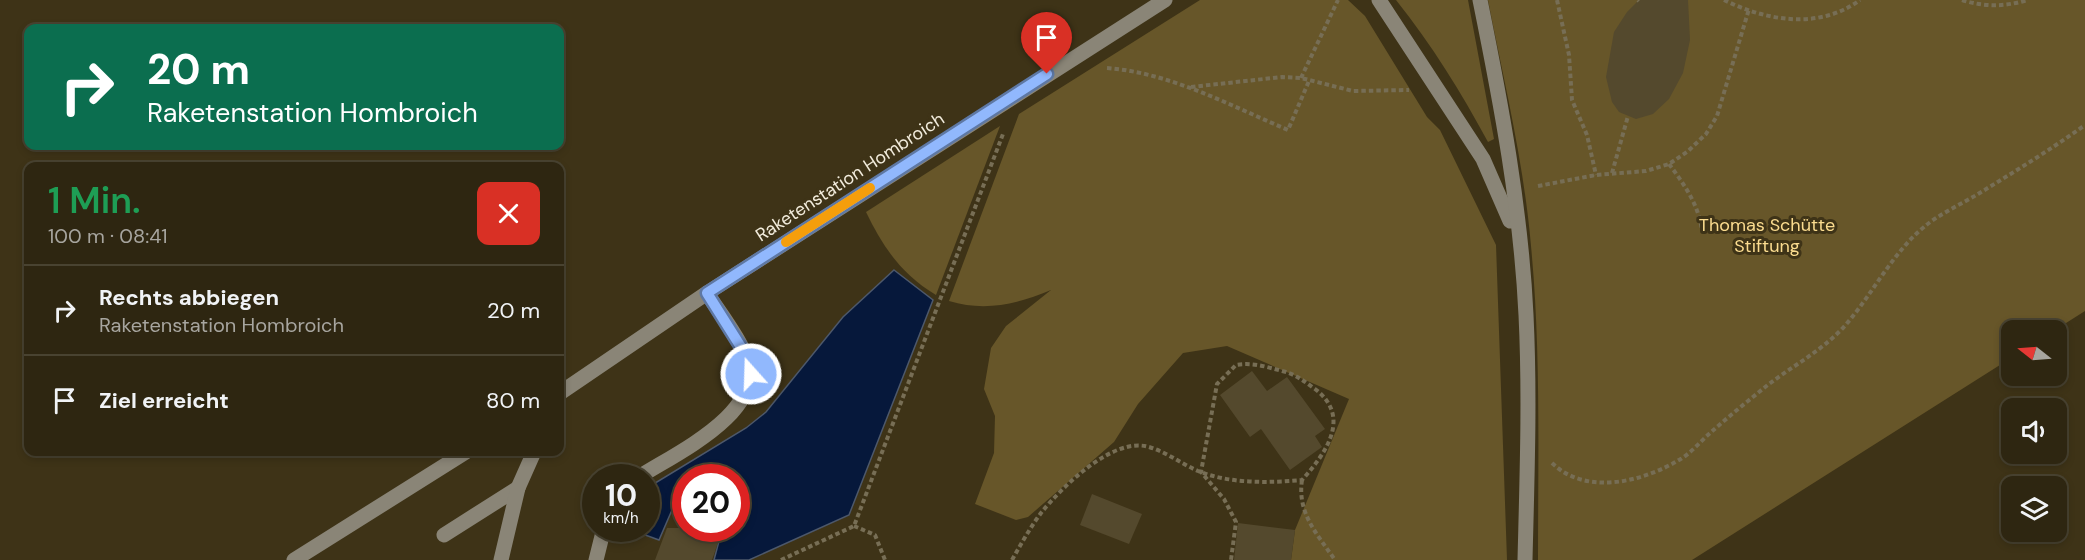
<!DOCTYPE html>
<html lang="de">
<head>
<meta charset="utf-8">
<style>
  body { margin:0; font-family:"DM Sans",sans-serif; background:#3a321f; color:#f1f3f6; height:100vh; display:flex; flex-direction:column; font-size:22px; white-space:nowrap }
  * { box-sizing:border-box; margin:0 }
  p { font-size:20px; color:#a7a59f }
  .icon { flex:none; width:33px; height:33px; fill:none; stroke:currentColor; stroke-width:2; stroke-linecap:round; stroke-linejoin:round }
  .map { position:relative; flex:1; overflow:hidden }
  .details { position:absolute; left:24px; top:162px; width:540px; height:294px; display:flex; flex-direction:column; background:#2e2611; border-radius:12px; box-shadow:0 3px 9px #0003,0 0 0 2px #494331 }
  .details>* { flex:none }
  .top-card { position:absolute; left:24px; top:24px; width:540px; height:126px; border-radius:12px; box-shadow:0 3px 9px #0003,0 0 0 2px #494331; background:#0b6e4f; color:#fff; overflow:hidden }
  .needle { width:39px; rotate:287deg }
  .tools { position:absolute; left:2001px; top:320px; display:grid; gap:12px }
  .tools a { display:grid; place-items:center; width:66px; height:66px; border-radius:12px; background:#2e2611; box-shadow:0 3px 9px #0003,0 0 0 2px #494331; font-size:30px }
  .speed { position:absolute; left:582px; top:464px; display:flex; gap:12px; font-size:30px; font-weight:700; text-align:center }
  .speed>* { display:grid; place-content:center; width:78px; height:78px; border-radius:50%; background:#2e2611; box-shadow:0 3px 9px #0003,0 0 0 2px #494331; line-height:1 }
  .speed small { font-size:15px; font-weight:400 }
  .speed .limit { border:9px solid #d22; background:#fff; color:#111 }
  .pin { position:absolute; display:grid; place-items:center; width:51px; height:51px; color:#fff; margin:-62px -26px; border-radius:50% 50% 50% 0; rotate:-45deg; box-shadow:0 0 6px #0007 }
  .pin .icon { rotate:45deg }
  .me { position:absolute; width:66px; margin:-33px; rotate:340deg; stroke-linejoin:round; filter:drop-shadow(0 0 4px #0008) }
  .turn { display:flex; align-items:center; gap:21px; height:126px; padding:0 24px; font-size:27px }
  .turn .icon { width:78px; height:78px; stroke-width:2.5 }
  .turn b { display:block; font-size:42px; line-height:51px }
  .round { display:grid; place-items:center; flex:none; width:63px; height:63px; border-radius:12px; background:#3a321f }
  .headline { display:flex; align-items:center; justify-content:space-between; height:102px; padding:0 24px }
  h1 { font-size:36px; font-weight:600; line-height:45px; color:#1e9e55 }
  ul { padding:0; list-style:none }
  li { display:flex; align-items:center; gap:18px; height:90px; padding:0 24px; border-top:2px solid #494331 }
  li div { flex:1 }
  li b { display:block; font-size:22px }
  li em { font-style:normal }
  .map>svg:first-child { display:block }
  .green { fill:#675629 }
  .water { fill:#06183b; stroke:#4d586b; stroke-width:1.5 }
  .building { fill:#54492d }
  .lines { fill:none; stroke-linecap:round; stroke-linejoin:round }
  .path { stroke:#776e55; stroke-width:4; stroke-dasharray:4.5 3; stroke-linecap:butt }
  .minor { stroke:#8a8577; stroke-width:15 }
  .route-casing { stroke:#5e78a4; stroke-width:15 }
  .route { stroke:#91b8fd; stroke-width:10 }
  .slow { stroke:#f59e0b; stroke-width:10 }
  .labels { text-anchor:middle; stroke-width:6; stroke-linejoin:round; paint-order:stroke }
  .street-label { font-size:18px; fill:#f2ecdc; stroke:#3e3317 }
  .park-label { font-size:18px; fill:#fbdc8f; stroke:#3e3317 }
</style>
</head>
<body>
<div class="map">
<svg width="2085" height="560" viewBox="0 0 2085 560">
  <rect width="100%" height="100%" fill="#3e3317"/>
  <g class="green">
    <path d="M 1200,0 L 1348,0 L 1365,16 L 1427,117 L 1440,130 L 1496,245 L 1507,560 L 1291,560 L 1295,530 L 1349,399 L 1227,346 L 1183,353 L 1138,404 L 1114,442 L 1028,517 L 1016,520 L 975,504 L 994,453 L 995,416 L 984,389 L 991,348 L 1006,326 L 1051,290 C 1018,304 985,312 949,301 L 1019,114 Z"/>
    <path d="M 1396,0 L 1468,0 L 1494,139 L 1488,142 C 1461,92 1432,45 1396,0 Z"/>
    <path d="M 1488,0 L 2085,0 L 2085,311 L 2055,330 L 2012,330 L 2011,358 L 1692,560 L 1538,560 C 1538,456 1541,350 1531,246 C 1524,163 1504,82 1488,0 Z"/>
    <path d="M 1000,126 L 936,295 C 901,274 883,247 866,212 Z"/>
  </g>
  <path class="water" d="M 894,270 L 933,300 L 849,515 L 749,560 L 714,560 L 722,530 L 718,528 L 736,528 L 736,477 L 686,477 L 685,515 L 672,510 L 659,540 L 626,528 L 646,528 L 647,488 L 746,428 L 766,412 L 843,317 Z"/>
  <g class="building">
    <path d="M 1639,0 L 1688,0 L 1690,40 L 1683,73 L 1669,99 L 1653,114 L 1636,119 L 1619,112 L 1612,102 L 1606,77 L 1614,32 L 1627,12 Z"/>
    <path d="M 1252,371 L 1267,391 L 1287,377 L 1325,429 L 1315,436 L 1322,447 L 1290,470 L 1261,429 L 1250,437 L 1220,395 Z"/>
    <path d="M 1092,494 L 1142,514 L 1129,544 L 1080,525 Z"/>
    <path d="M 1238,523 L 1295,530 L 1291,560 L 1234,560 Z"/>
    <path d="M 667,528 L 723,528 L 712,560 L 655,560 Z"/>
  </g>
  <g class="lines">
    <g class="path">
      <path d="M 1557,0 L 1569,55 L 1572,100 L 1587,135 L 1596,175"/>
      <path d="M 1638,0 L 1639,1"/>
      <path d="M 1724,0 C 1767,21 1819,30 1860,0"/>
      <path d="M 1962,0 C 1984,7 2005,7 2027,0"/>
      <path d="M 1107,68 C 1171,73 1229,105 1288,130 L 1309,81"/>
      <path d="M 1301,78 L 1338,0"/>
      <path d="M 1191,87 L 1282,77 L 1301,78 L 1353,91 L 1409,90"/>
      <path d="M 1669,164 C 1684,184 1699,205 1702,231"/>
      <path d="M 1612,173 L 1628,116"/>
      <path d="M 1538,186 L 1596,175 L 1646,171 L 1669,164 L 1687,152 L 1706,134 L 1717,116 L 1749,9"/>
      <path d="M 1552,463 C 1586,496 1642,482 1679,460 C 1690,454 1700,442 1709,434 C 1728,417 1749,400 1769,384 C 1793,366 1819,352 1841,330 C 1871,298 1890,255 1924,227 C 1939,214 1960,205 1978,194 C 2014,172 2050,150 2085,125"/>
      <path d="M 1302,480 C 1297,513 1317,534 1335,560"/>
      <path d="M 854,526 L 875,535 L 885,560"/>
      <path d="M 781,560 L 854,526 L 1003,134"/>
      <path d="M 1012,560 C 1021,544 1030,528 1041,513 C 1061,488 1113,436 1149,447 C 1166,452 1182,464 1198,471 C 1230,484 1269,483 1302,480 C 1326,453 1352,417 1315,389 C 1304,381 1295,374 1282,371 C 1267,367 1252,362 1236,365 L 1217,384 L 1201,472 L 1224,499 L 1236,522 L 1231,560"/>
    </g>
    <g class="minor">
      <path d="M 1379,0 L 1483,159 L 1510,221"/>
      <path d="M 1480,0 C 1501,103 1521,209 1526,315 C 1530,396 1527,478 1525,560"/>
      <path d="M 560,393 L 707,293 L 1165,0"/>
      <path d="M 639,477 C 676,453 769,411 746,356 C 737,334 719,312 707,293"/>
      <path d="M 444,535 L 518,488"/>
      <path d="M 294,560 L 466,452"/>
      <path d="M 501,560 L 518,488 L 534,452"/>
      <path d="M 596,560 L 604,528"/>
    </g>
  </g>
  <g class="lines">
    <defs>
      <path id="route" d="M 751,374 L 746,355 L 707,293 L 1047,74"/>
    </defs>
    <use href="#route" class="route-casing"/>
    <use href="#route" class="route"/>
    <path class="slow" d="M 786,242 L 870,188"/>
  </g>
  <g class="labels">
    <g class="street-label">
      <text transform="translate(850 177) rotate(-33)" y="6">Raketenstation Hombroich</text>
    </g>
    <g class="park-label">
      <text x="1767" y="231">Thomas Schütte<tspan x="1767" dy="21">Stiftung</tspan></text>
    </g>
  </g>
</svg>
<div class="tools">
<a><svg class="needle" viewBox="-14 -14 28 28"><path d="M0-13l5 13h-10z" fill="#e53935"/><path d="M0 13l5-13h-10z" fill="#a7a59f"/></svg></a>
<a><svg class="icon" aria-label="sound" viewBox="0 0 24 24"><path d="M4 9h4l5-4v14l-5-4H4zM17 9q2 3 0 6"/></svg></a>
<a><svg class="icon" aria-label="layers" viewBox="0 0 24 24"><path d="M12 4l9 5-9 5-9-5zM3 14l9 5 9-5"/></svg></a>
</div>
<div class="speed"><div>10<small>km/h</small></div><div class="limit">20</div></div>
<div class="pin" style="left:1047px;top:74px;background:#d93025"><svg class="icon" aria-label="arrive" viewBox="0 0 24 24"><path d="M6 21V4h12l-3 4 3 4H6"/></svg></div>
<svg class="me" style="left:751px;top:374px" viewBox="-20 -20 40 40"><circle r="17" fill="#91b8fd" stroke="#fff" stroke-width="3"/><path d="M0-11L8 9 0 5-8 9z" fill="#fff"/></svg>
<div class="top-card">
<div class="turn"><svg class="icon" aria-label="right" viewBox="0 0 24 24"><path d="M7 20v-9h11M14 6l5 5-5 5"/></svg><div><b>20 m</b>Raketenstation Hombroich</div></div>
</div>
<section class="details">
<div class="headline"><div><h1>1 Min.</h1><p>100 m · 08:41</p></div><a class="round" style="background:#d93025;color:#fff"><svg class="icon" aria-label="close" viewBox="0 0 24 24"><path d="M6 6l12 12M18 6L6 18"/></svg></a></div>
<ul>
<li><svg class="icon" aria-label="right" viewBox="0 0 24 24"><path d="M7 20v-9h11M14 6l5 5-5 5"/></svg><div><b>Rechts abbiegen</b><p>Raketenstation Hombroich</p></div><em>20 m</em></li>
<li><svg class="icon" aria-label="arrive" viewBox="0 0 24 24"><path d="M6 21V4h12l-3 4 3 4H6"/></svg><div><b>Ziel erreicht</b></div><em>80 m</em></li>
</ul>
</section>
</div>
</body>
</html>
